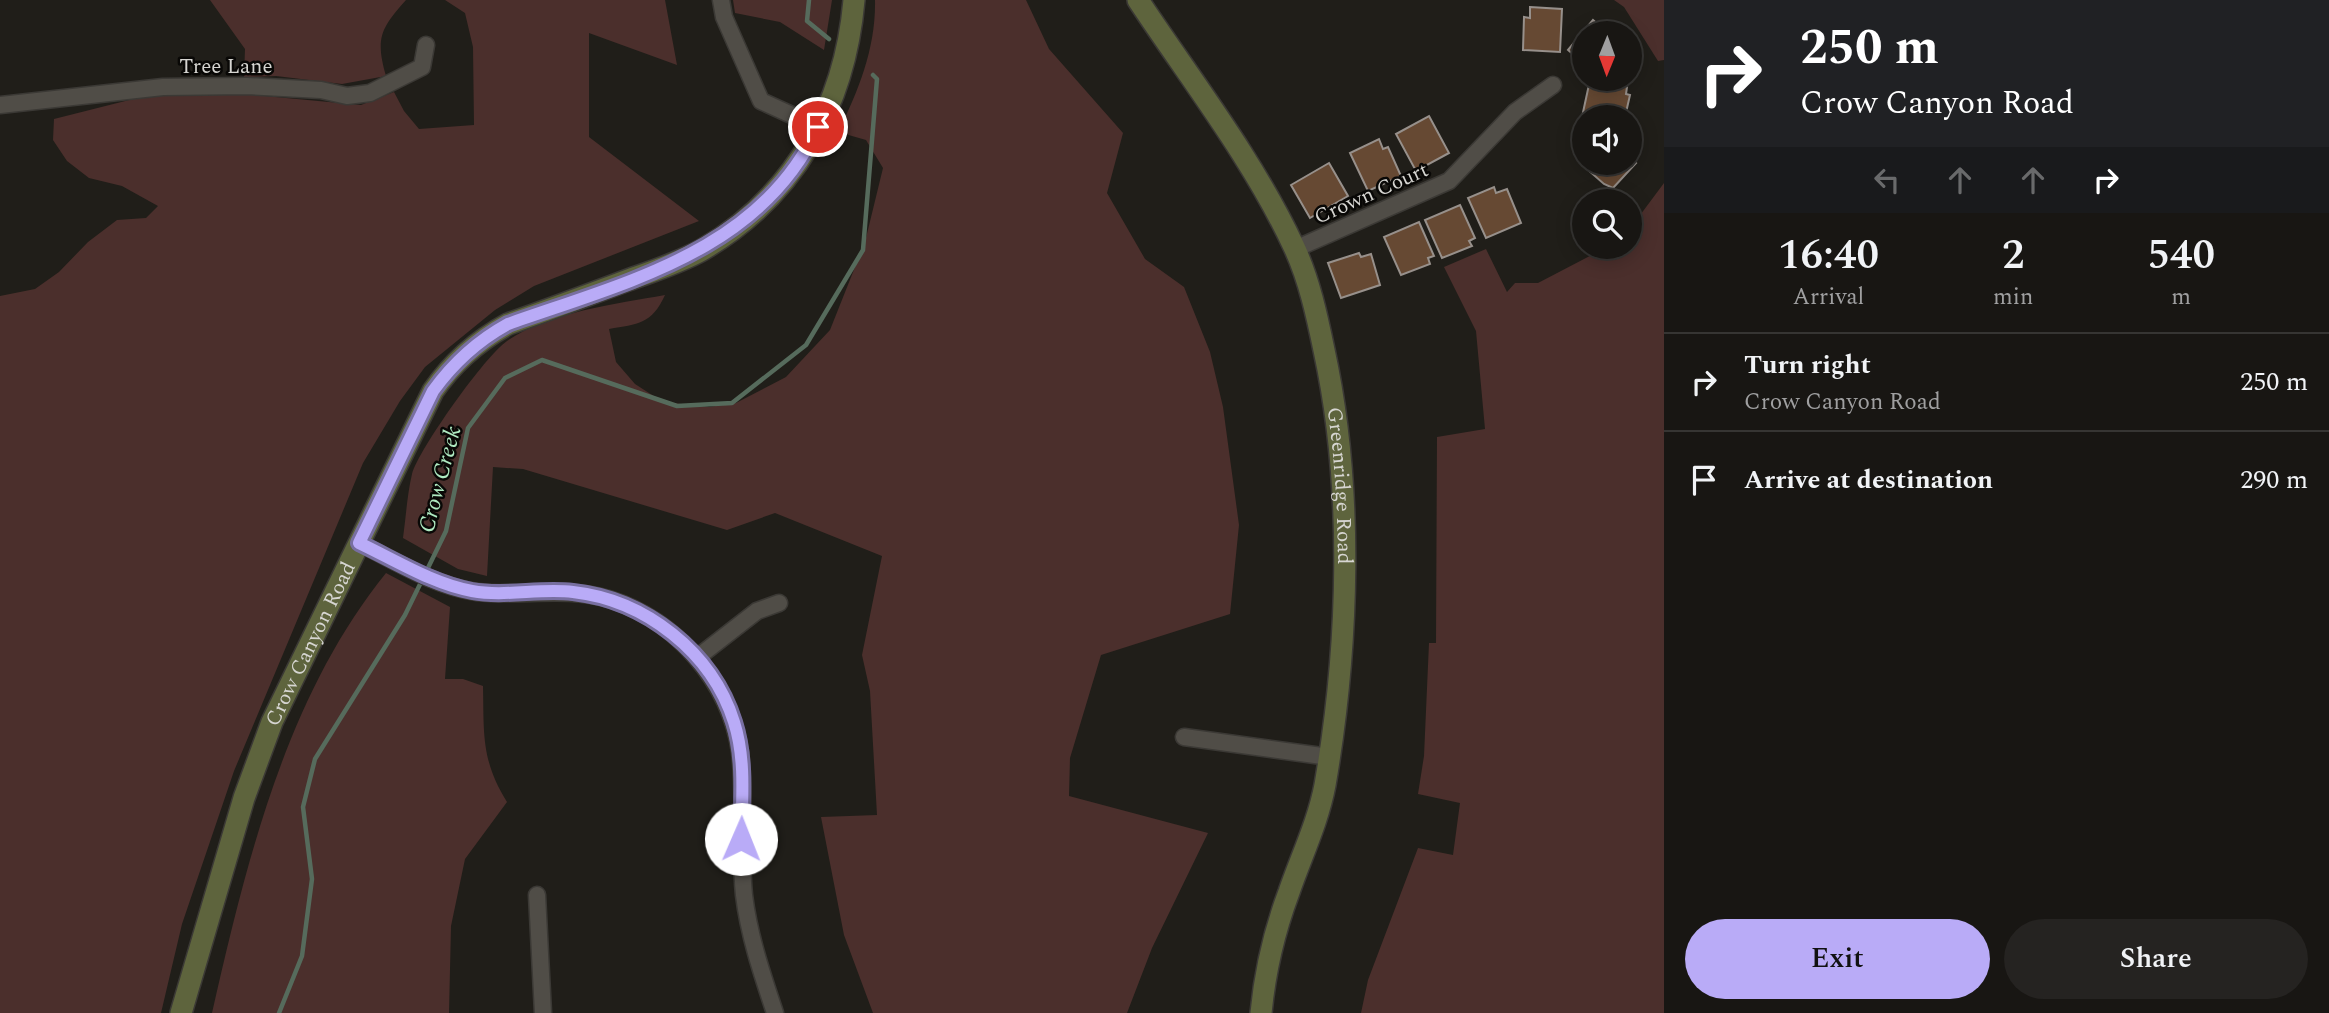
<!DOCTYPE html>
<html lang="en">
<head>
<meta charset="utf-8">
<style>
  body { margin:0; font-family:Spectral,serif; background:#252321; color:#f1f3f6; height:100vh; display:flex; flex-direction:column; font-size:26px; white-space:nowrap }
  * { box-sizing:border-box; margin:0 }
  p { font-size:23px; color:#9f9fa0 }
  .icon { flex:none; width:38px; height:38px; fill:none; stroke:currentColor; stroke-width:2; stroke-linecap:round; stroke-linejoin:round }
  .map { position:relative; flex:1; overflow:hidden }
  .side { display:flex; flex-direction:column; background:#181613; width:665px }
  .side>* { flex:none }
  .guide { background:#202124; color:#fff; overflow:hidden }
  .needle { width:46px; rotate:181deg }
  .tools { position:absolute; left:1572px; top:21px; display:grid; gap:14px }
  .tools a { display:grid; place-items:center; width:70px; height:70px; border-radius:50%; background:#181613; box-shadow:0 4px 18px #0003,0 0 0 2px #363533; font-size:35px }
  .pin { position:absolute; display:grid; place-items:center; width:60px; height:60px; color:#fff; margin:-30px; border:4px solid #fff; border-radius:50%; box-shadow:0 2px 7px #0007 }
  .me { position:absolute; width:77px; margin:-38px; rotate:1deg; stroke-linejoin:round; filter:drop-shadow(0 0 5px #0008) }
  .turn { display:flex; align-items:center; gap:24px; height:147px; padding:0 21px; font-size:32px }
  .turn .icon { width:91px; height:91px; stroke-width:2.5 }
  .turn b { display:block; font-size:49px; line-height:60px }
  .lanes { display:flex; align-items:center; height:66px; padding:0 21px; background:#0003; justify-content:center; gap:35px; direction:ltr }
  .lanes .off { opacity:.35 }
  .eta { display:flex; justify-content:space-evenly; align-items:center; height:119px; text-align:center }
  .eta b { font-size:42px; font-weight:600; line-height:49px }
  .primary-button { display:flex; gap:14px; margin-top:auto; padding:14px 21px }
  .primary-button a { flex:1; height:80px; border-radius:42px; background:#b9abf7; color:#111; font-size:28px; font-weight:600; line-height:80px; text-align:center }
  .primary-button a+a { background:#252321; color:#f1f3f6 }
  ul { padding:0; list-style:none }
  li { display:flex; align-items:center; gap:21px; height:98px; padding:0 21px; border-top:2px solid #363533 }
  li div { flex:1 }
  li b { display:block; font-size:26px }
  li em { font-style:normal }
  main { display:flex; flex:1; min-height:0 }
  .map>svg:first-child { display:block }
  .green { fill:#4b2f2c }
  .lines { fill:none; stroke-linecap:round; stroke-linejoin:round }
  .stream { stroke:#566b5c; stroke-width:4.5 }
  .building { fill:#664933; stroke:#97908b; stroke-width:2 }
  .street-casing { stroke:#3b3935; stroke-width:19 }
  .secondary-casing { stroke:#3b3935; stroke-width:24 }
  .street { stroke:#504d47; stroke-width:16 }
  .secondary { stroke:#5e643d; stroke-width:21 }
  .route-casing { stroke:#786fa1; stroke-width:18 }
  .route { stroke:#b9abf7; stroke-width:12 }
  .labels { text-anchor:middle; stroke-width:5; stroke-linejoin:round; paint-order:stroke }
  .street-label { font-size:21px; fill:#d6d5d1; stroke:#090806 }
  .water-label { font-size:23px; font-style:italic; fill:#afeac1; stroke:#090806 }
</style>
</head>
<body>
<main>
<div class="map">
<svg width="1664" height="1013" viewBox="0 0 1664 1013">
  <rect width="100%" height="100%" fill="#201e19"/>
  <g class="green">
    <path d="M 210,0 L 406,0 C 381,28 375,38 386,76 L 342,84 L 276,76 L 244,77 L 245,49 Z"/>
    <path d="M 445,0 L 665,0 L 677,65 L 589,33 L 589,137 L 699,221 L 534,286 L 495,310 L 425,367 L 400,401 L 363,463 L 234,771 L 182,924 L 161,1013 L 0,1013 L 0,296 L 35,289 L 59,272 L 88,242 L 117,220 L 146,218 L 158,206 L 122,186 L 89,178 L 67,161 L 53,140 L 54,119 L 153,94 L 190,89 L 361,105 L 394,92 L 404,111 L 419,129 L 474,125 L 473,47 L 465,13 Z"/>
    <path d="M 733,0 L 832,0 L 824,50 L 780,22 L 735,13 Z"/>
    <path d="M 875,0 L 1026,0 L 1049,49 L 1123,133 L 1107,193 L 1145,259 L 1184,287 L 1210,352 L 1223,407 L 1239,525 L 1230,614 L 1101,655 L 1070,758 L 1069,796 L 1208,833 L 1152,948 L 1127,1013 L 873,1013 L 844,935 L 821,817 L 877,815 L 870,691 L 862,655 L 882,556 L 775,513 L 727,530 L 523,469 L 493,467 L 487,576 L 458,569 L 403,538 C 406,517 407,495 412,474 C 419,449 485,356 507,341 C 549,312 616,304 665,295 C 652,324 638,324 609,329 L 616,362 L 635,384 L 663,402 L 709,407 L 736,403 L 786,377 L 830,330 L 865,242 L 883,168 L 866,140 L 838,132 C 859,90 876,47 875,0 Z"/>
    <path d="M 1614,0 L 1664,0 L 1664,60 L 1658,61 L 1624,7 Z"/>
    <path d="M 1664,183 L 1664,1013 L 1361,1013 L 1368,980 L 1418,848 L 1453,855 L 1460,803 L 1418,794 L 1424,756 L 1429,643 L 1436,643 L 1437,437 L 1485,429 L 1476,331 L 1444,267 L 1486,249 L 1507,292 L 1515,283 L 1538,283 L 1607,247 L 1629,247 L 1629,230 Z"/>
    <path d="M 386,573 L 450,607 L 445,679 L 463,679 L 483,686 C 484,734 481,760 507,802 L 465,859 L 451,926 L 449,1013 L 212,1013 C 247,860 286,697 386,573 Z"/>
  </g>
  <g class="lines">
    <g class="stream">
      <path d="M 809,0 L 807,21 L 829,39"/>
      <path d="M 279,1013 L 302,956 L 312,879 L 303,807 L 315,759 L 405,615 L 446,531 L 468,428 L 505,378 L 542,360 L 677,406 L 732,403 L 806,345 L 863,250 L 877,79 L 873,75"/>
    </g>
  </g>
  <g class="building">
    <path d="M 1530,7 L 1562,9 L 1560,52 L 1523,50 L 1524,17 L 1530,18 Z"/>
    <path d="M 1593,20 L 1608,33 L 1584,33 L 1584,64 L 1568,50 Z"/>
    <path d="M 1590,80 L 1627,87 L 1626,94 L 1630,95 L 1625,117 L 1582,117 Z"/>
    <path d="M 1429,116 L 1449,153 L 1416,171 L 1396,134 Z"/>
    <path d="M 1379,139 L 1383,149 L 1388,147 L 1401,176 L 1368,191 L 1350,153 Z"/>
    <path d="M 1629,157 L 1636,163 L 1613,188 L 1604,184 L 1580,163 L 1584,158 L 1584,163 L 1629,163 Z"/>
    <path d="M 1329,163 L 1348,196 L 1310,218 L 1291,185 Z"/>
    <path d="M 1494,187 L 1496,193 L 1507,189 L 1521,223 L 1486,238 L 1468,198 Z"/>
    <path d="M 1460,205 L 1475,238 L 1469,241 L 1472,246 L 1442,258 L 1425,220 Z"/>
    <path d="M 1419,222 L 1434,256 L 1428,258 L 1430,264 L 1401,275 L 1384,237 Z"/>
    <path d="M 1359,253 L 1361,257 L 1371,254 L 1380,285 L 1341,298 L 1328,263 Z"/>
  </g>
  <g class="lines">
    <defs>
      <g id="street">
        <path d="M 721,0 L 724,17 L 761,101 L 818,127"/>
        <path d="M 0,105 L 163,87 L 247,86 L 321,90 L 347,96 L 370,93 L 422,67 L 426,45"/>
        <path d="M 1295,249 L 1449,181 L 1515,112 L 1553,85"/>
        <path d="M 359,543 C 396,561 436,587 477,592 C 521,597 565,586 609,599 C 676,620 730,682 740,752 C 746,799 739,847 744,895 C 749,936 762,974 775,1013"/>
        <path d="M 698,657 L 757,611 L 779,603"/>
        <path d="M 1184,737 L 1329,757"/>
        <path d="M 537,895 L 543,1013"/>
      </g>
      <g id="secondary">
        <path id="s1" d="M 1138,0 C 1191,80 1253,159 1294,247 C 1309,279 1317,316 1324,350 C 1354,488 1349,646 1325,785 C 1318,822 1301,857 1289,892 C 1274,932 1265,971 1261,1013"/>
        <path id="s2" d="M 181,1013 L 244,798 L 272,722 L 433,391 C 453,362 477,341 508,324 C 548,310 588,295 628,280 C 653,271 679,263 702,250 C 795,196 845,105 854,0"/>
      </g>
    </defs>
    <use href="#street" class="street-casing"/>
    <use href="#secondary" class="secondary-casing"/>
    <use href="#street" class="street"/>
    <use href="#secondary" class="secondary"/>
  </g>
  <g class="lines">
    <defs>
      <path id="route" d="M 741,839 C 742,800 746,759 734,722 C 712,652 645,600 573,592 C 540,588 505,597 472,591 C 433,584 395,560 359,543 L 433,391 C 454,362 477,341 508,324 C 626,282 761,251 818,127"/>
    </defs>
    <use href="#route" class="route-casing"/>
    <use href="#route" class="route"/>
  </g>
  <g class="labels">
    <g class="street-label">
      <text x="226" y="73">Tree Lane</text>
      <text transform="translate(1371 193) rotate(-24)" y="7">Crown Court</text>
      <text dy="7" stroke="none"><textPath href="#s1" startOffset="537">Greenridge Road</textPath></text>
      <text dy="7" stroke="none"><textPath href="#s2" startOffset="392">Crow Canyon Road</textPath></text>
    </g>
    <g class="water-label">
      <text transform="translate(439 479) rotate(-75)" y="8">Crow Creek</text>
    </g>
  </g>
</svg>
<div class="tools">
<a><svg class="needle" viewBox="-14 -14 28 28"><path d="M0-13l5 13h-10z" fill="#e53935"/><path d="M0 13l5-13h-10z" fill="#9f9fa0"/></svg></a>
<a><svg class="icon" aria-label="sound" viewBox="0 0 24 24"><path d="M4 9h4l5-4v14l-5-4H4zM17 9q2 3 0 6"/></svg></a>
<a><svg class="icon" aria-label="search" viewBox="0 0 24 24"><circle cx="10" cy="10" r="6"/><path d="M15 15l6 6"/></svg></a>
</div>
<div class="pin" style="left:818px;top:127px;background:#d93025"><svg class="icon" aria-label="arrive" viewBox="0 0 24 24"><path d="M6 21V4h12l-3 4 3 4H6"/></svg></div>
<svg class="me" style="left:741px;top:839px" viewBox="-20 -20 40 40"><circle r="19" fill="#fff"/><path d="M0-13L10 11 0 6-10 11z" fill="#b9abf7"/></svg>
</div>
<section class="side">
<div class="guide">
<div class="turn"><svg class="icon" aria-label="right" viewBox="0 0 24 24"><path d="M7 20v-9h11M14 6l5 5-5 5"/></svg><div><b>250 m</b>Crow Canyon Road</div></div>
<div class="lanes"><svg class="icon off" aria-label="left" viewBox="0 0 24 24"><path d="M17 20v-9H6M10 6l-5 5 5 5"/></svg><svg class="icon off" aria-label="ahead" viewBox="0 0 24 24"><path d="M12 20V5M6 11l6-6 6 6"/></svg><svg class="icon off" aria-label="ahead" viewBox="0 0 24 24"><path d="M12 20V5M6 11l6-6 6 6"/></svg><svg class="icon" aria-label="right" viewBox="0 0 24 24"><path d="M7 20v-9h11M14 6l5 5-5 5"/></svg></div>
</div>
<div class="eta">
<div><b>16:40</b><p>Arrival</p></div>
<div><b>2</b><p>min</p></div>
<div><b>540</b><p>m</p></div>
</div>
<ul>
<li><svg class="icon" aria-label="right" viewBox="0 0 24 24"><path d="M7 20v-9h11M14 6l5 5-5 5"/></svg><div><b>Turn right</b><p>Crow Canyon Road</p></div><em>250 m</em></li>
<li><svg class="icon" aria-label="arrive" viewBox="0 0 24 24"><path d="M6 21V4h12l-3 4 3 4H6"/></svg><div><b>Arrive at destination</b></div><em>290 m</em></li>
</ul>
<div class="primary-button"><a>Exit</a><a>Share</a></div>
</section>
</main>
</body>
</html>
